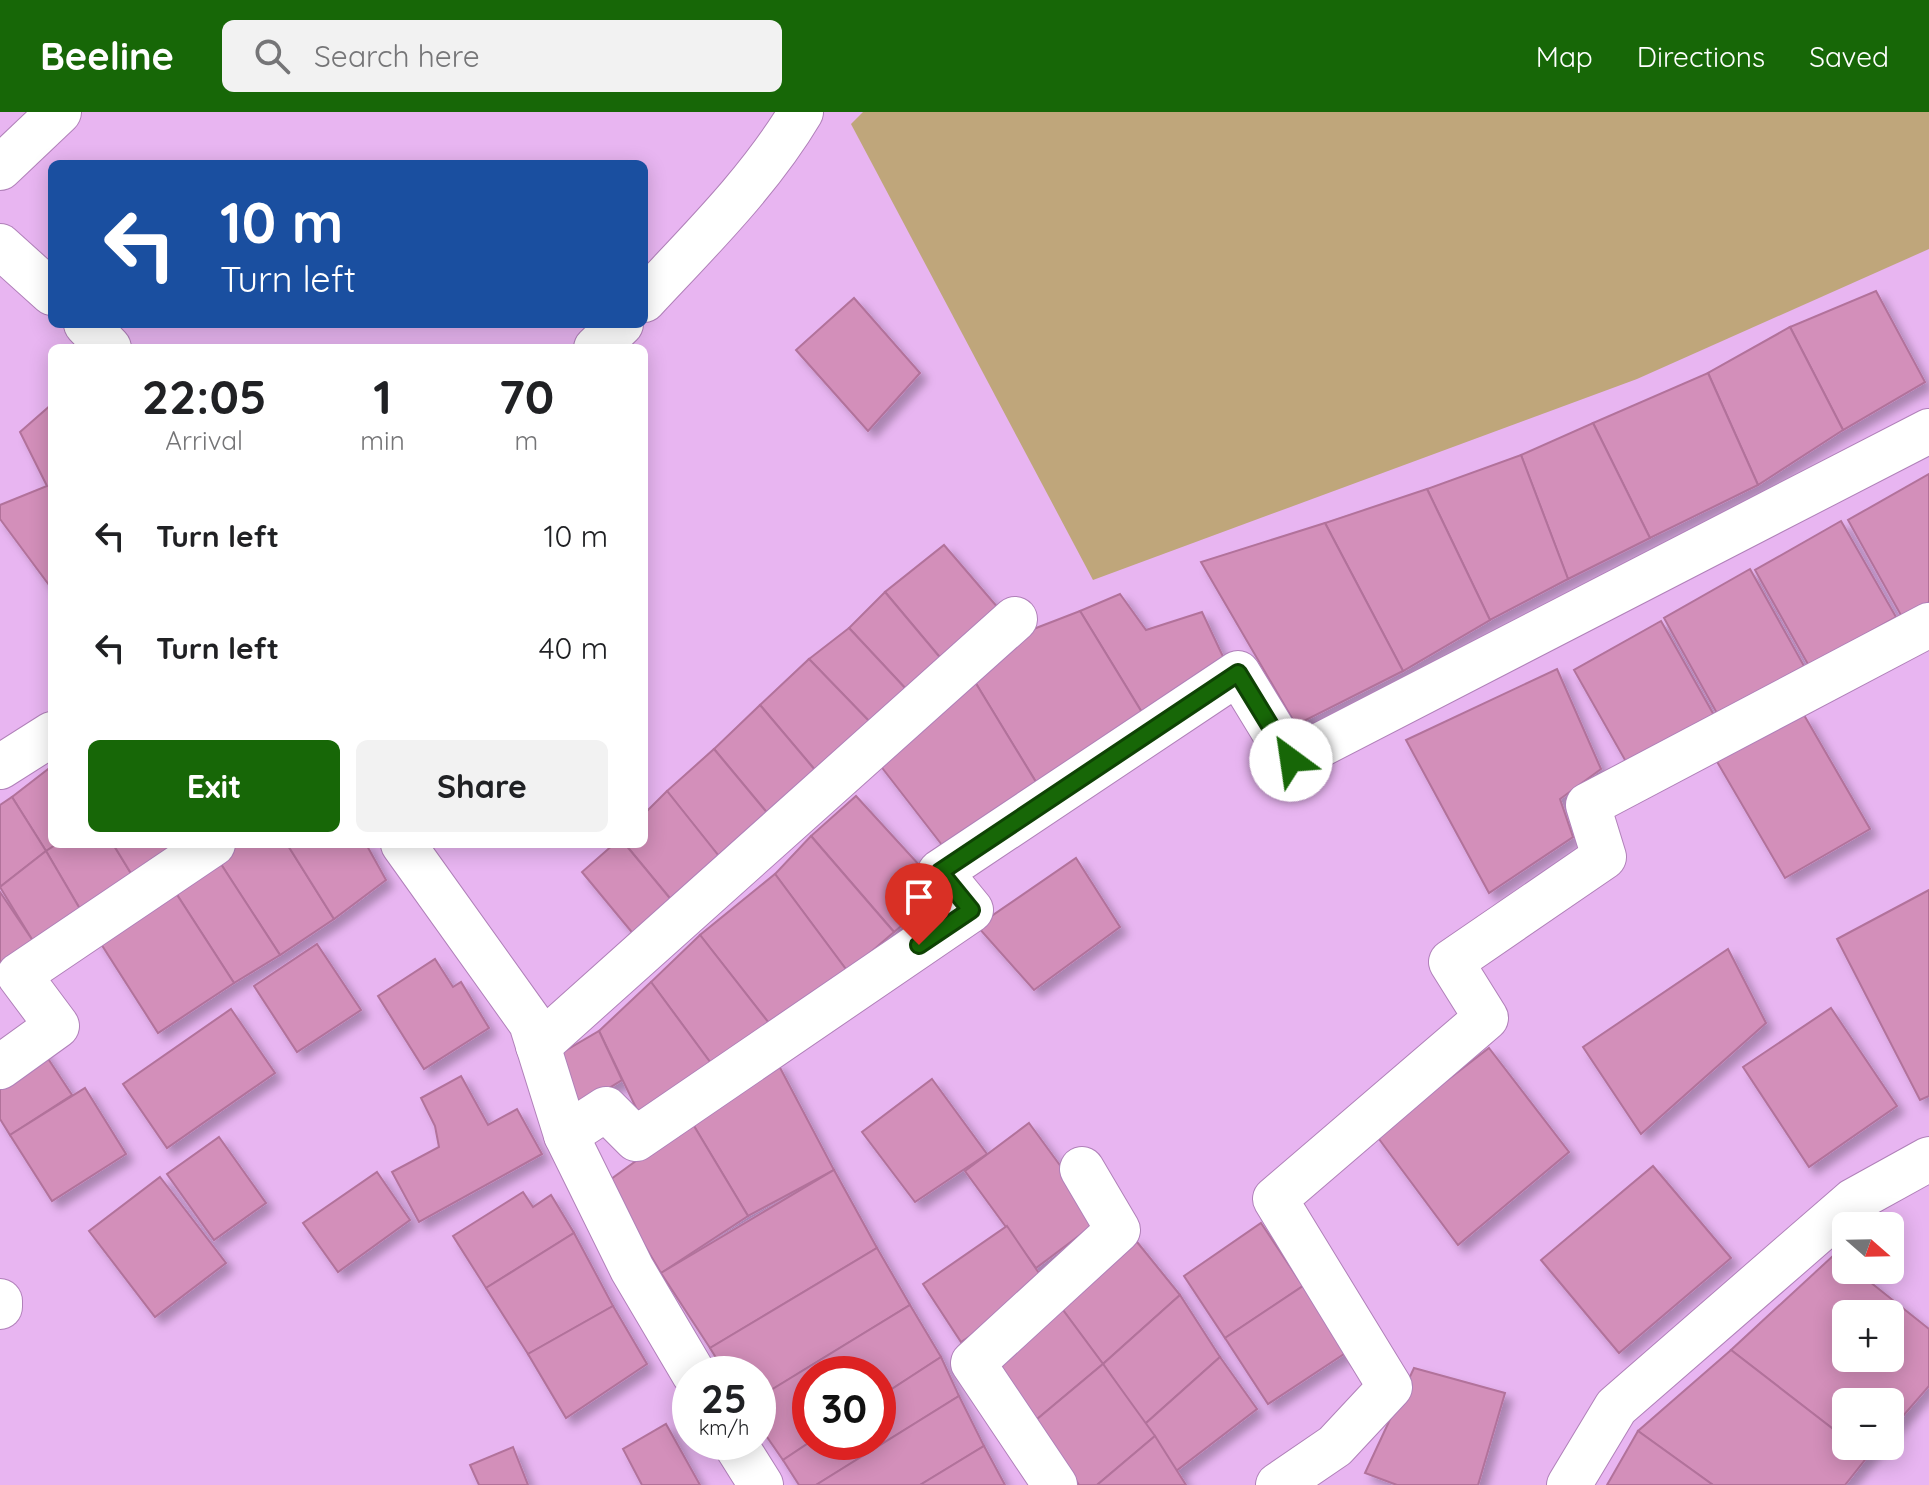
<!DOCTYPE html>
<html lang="en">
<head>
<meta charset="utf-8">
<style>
  body { margin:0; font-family:Quicksand,sans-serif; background:#f2f2f2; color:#202124; height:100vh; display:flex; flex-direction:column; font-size:30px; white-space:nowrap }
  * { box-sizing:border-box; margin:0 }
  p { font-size:26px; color:#757577 }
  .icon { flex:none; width:44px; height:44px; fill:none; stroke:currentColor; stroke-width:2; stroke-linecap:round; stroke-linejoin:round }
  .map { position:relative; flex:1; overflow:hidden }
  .panel { position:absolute; left:48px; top:232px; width:600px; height:504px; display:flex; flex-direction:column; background:#fff; border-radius:12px; box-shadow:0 4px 20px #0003 }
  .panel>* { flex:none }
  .banner { position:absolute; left:48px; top:48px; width:600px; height:168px; border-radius:12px; box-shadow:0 4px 20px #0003; background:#1a4fa0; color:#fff; overflow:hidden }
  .needle { width:52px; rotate:110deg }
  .buttons { position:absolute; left:1832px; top:1100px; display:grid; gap:16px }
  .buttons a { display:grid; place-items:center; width:72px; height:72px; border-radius:12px; background:#fff; box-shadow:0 4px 20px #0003; font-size:40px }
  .speed { position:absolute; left:672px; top:1244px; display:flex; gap:16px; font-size:40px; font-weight:700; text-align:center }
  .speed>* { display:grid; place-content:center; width:104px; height:104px; border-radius:50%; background:#fff; box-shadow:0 4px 20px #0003; line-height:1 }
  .speed small { font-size:20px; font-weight:400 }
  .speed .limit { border:12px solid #d22; background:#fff; color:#111 }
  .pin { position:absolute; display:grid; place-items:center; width:68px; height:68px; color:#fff; margin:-82px -34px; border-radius:50% 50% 50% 0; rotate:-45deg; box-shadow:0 0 8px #0007 }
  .pin .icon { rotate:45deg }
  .me { position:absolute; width:88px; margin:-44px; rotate:329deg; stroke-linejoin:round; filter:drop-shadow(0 0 6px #0008) }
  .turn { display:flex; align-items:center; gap:28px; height:168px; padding:0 40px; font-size:36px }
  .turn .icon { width:104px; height:104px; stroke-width:2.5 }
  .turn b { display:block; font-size:56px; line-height:68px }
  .eta { display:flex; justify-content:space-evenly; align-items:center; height:136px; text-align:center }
  .eta b { font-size:48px; font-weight:700; line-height:56px }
  .button { display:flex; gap:16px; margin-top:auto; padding:16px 40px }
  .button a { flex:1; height:92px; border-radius:12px; background:#176707; color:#fff; font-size:32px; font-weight:700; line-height:92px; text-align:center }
  .button a+a { background:#f2f2f2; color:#202124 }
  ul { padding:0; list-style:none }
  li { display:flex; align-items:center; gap:24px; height:112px; padding:0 40px }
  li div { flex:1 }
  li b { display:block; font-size:30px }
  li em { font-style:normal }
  header { display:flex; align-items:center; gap:48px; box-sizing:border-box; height:112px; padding:0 40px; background:#176707; color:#fff }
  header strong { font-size:38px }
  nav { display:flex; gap:44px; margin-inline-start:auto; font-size:28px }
  .search { width:560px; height:72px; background:#f2f2f2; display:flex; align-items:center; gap:20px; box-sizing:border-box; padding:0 28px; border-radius:12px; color:#757577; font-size:30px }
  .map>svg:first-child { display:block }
  .green { fill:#bfa67b }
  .building { fill:#d38fba; stroke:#b2729b; stroke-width:2; fill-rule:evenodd; filter:url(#shadow) }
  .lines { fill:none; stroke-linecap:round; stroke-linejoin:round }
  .street-casing { stroke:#b080b9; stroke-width:46 }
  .street { stroke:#fff; stroke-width:44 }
  .route-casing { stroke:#0f4305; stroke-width:20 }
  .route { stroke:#176707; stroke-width:14 }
</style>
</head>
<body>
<header>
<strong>Beeline</strong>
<div class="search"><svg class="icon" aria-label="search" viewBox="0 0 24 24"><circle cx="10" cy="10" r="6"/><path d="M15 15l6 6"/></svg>Search here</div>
<nav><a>Map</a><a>Directions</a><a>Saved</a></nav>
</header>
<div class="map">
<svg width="1929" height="1373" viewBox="0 0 1929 1373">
  <defs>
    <filter id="shadow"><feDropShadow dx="7" dy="7" stdDeviation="4" flood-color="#0004"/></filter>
  </defs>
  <rect width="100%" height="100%" fill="#e8b5f1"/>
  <path class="green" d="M 863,0 L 1929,0 L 1929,137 L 1637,267 L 1093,468 L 851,12 Z"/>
  <g class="building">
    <path d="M 1876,179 L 1925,270 L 1843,318 L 1790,215 Z"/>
    <path d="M 854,186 L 920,261 L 868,319 L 796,238 Z"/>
    <path d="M 1790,215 L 1843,318 L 1758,373 L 1708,261 Z"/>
    <path d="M 1708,261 L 1758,373 L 1650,426 L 1593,311 Z"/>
    <path d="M 52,292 L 52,477 L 0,407 L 0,393 L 47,374 L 20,320 Z"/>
    <path d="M 1593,311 L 1650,426 L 1568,467 L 1521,343 Z"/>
    <path d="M 1521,343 L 1568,467 L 1490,508 L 1427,377 Z"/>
    <path d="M 1929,362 L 1929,490 L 1902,505 L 1848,408 Z"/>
    <path d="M 1427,377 L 1490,508 L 1403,559 L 1325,411 Z"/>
    <path d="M 1841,409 L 1896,505 L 1809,554 L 1755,458 Z"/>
    <path d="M 1325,411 L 1403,559 L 1296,613 L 1201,450 Z"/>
    <path d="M 944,433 L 999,497 L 943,549 L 885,480 Z"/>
    <path d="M 1750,457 L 1804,554 L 1718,603 L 1664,506 Z"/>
    <path d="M 885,480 L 943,549 L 906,577 L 849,516 Z"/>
    <path d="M 1120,482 L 1146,518 L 1202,500 L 1226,551 L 1146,607 L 1080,499 Z"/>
    <path d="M 1080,499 L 1146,607 L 1036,670 L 972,565 L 1031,518 Z"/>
    <path d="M 1661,509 L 1715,605 L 1629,655 L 1574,558 Z"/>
    <path d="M 849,516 L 906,577 L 869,609 L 809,547 Z"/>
    <path d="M 809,547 L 869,609 L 815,658 L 760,593 Z"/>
    <path d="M 1557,557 L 1601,657 L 1560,687 L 1573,725 L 1489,781 L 1406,628 Z"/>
    <path d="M 972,565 L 1036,670 L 942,733 L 876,648 Z"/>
    <path d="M 760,593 L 815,658 L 769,703 L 714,637 Z"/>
    <path d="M 1804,603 L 1870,717 L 1785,766 L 1716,648 Z"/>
    <path d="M 714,637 L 769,703 L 722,748 L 667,679 Z"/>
    <path d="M 52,654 L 52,732 L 57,732 L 46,739 L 12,685 Z"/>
    <path d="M 667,679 L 722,748 L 673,790 L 625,732 L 644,732 L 644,702 Z"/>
    <path d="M 856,684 L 943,779 L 894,820 L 811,724 Z"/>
    <path d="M 12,685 L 46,739 L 0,775 L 0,693 Z"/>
    <path d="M 811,724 L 894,820 L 848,860 L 775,762 Z"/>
    <path d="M 57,732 L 113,732 L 132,763 L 80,797 L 46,739 Z"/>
    <path d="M 113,732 L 175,732 L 132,763 Z"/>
    <path d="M 237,732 L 287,732 L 334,807 L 280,843 L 217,746 Z"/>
    <path d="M 287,732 L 366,732 L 386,768 L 334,807 Z"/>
    <path d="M 614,732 L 625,732 L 673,790 L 635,824 L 582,760 Z"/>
    <path d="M 46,739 L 80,797 L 33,829 L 0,775 Z"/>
    <path d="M 217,746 L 280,843 L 234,871 L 172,775 Z"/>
    <path d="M 1076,746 L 1120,815 L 1034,878 L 977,814 Z"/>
    <path d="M 775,762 L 848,860 L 772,915 L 700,823 Z"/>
    <path d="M 172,775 L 234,871 L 158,921 L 96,824 Z"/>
    <path d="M 1929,778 L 1929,984 L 1920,988 L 1837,827 Z"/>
    <path d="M 0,780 L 33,829 L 0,851 Z"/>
    <path d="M 700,823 L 772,915 L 713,954 L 651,870 Z"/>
    <path d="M 317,832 L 361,898 L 297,940 L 254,874 Z"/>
    <path d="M 1728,837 L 1766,911 L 1641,1022 L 1583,935 Z"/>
    <path d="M 435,847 L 453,875 L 461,870 L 489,916 L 424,957 L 378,884 Z"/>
    <path d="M 651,870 L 713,954 L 640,1004 L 599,919 Z"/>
    <path d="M 1831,896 L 1897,994 L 1809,1055 L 1743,955 Z"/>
    <path d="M 231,897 L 275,961 L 167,1036 L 123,972 Z"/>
    <path d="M 599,919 L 622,968 L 573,998 L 558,943 Z"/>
    <path d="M 41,936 L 72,983 L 10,1023 L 0,1007 L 0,963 Z"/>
    <path d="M 1489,936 L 1569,1040 L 1458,1133 L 1376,1023 Z"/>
    <path d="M 777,950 L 834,1058 L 748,1104 L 691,1009 Z"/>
    <path d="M 461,964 L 488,1013 L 517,997 L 542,1042 L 419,1110 L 392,1060 L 439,1035 L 435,1014 L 421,986 Z"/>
    <path d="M 932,967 L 987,1042 L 915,1090 L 862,1020 Z"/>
    <path d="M 85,976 L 126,1042 L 52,1089 L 10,1023 Z"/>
    <path d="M 691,1009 L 748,1104 L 661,1161 L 607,1070 Z"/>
    <path d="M 1029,1011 L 1100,1108 L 1036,1156 L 965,1059 Z"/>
    <path d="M 219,1025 L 266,1091 L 214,1128 L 167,1062 Z"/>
    <path d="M 1653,1054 L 1731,1146 L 1619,1241 L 1541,1148 Z"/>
    <path d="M 834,1058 L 877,1136 L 710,1236 L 661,1161 Z"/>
    <path d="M 377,1060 L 410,1108 L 338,1160 L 303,1111 Z"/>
    <path d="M 160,1065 L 226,1151 L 155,1205 L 89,1119 Z"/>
    <path d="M 523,1080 L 533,1095 L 551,1083 L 574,1121 L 486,1176 L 453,1124 Z"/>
    <path d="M 1261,1111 L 1303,1174 L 1225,1226 L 1184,1164 Z"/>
    <path d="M 1007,1114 L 1047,1173 L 961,1230 L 923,1172 Z"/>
    <path d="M 574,1121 L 613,1194 L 528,1242 L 486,1176 Z"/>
    <path d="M 1133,1125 L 1180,1183 L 1103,1252 L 1060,1194 Z"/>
    <path d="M 877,1136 L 910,1193 L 758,1286 L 758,1262 L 726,1262 L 710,1236 Z"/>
    <path d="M 1835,1142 L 1846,1151 L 1846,1158 L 1855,1158 L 1929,1217 L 1929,1274 L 1890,1319 L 1890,1290 L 1846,1290 L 1846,1327 L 1731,1238 ZM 1846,1202 L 1890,1202 L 1890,1246 L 1846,1246 Z"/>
    <path d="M 1303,1174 L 1347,1240 L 1268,1292 L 1225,1226 Z"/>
    <path d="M 1180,1183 L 1220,1245 L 1145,1312 L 1103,1252 Z"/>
    <path d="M 910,1193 L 941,1245 L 878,1286 L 878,1262 L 810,1262 L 810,1330 L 783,1348 L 758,1312 L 758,1286 Z"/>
    <path d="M 613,1194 L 647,1252 L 566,1306 L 528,1242 Z"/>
    <path d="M 1060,1194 L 1103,1252 L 1036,1308 L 996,1253 Z"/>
    <path d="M 1731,1238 L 1846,1327 L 1846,1334 L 1855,1334 L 1868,1344 L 1845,1373 L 1713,1373 L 1638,1319 Z"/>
    <path d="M 941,1245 L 959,1284 L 816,1373 L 799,1373 L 783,1348 L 810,1330 L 878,1330 L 878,1286 Z"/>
    <path d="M 1220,1245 L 1257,1297 L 1176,1359 L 1145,1312 Z"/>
    <path d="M 1103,1252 L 1155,1324 L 1097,1373 L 1079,1373 L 1036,1308 Z"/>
    <path d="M 1414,1256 L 1505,1281 L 1478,1373 L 1397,1373 L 1365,1361 Z"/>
    <path d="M 959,1284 L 984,1334 L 920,1373 L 816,1373 Z"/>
    <path d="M 666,1312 L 700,1373 L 642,1373 L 623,1337 Z"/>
    <path d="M 1638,1319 L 1713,1373 L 1607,1373 Z"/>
    <path d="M 1155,1324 L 1186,1373 L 1097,1373 Z"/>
    <path d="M 984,1334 L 1005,1373 L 920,1373 Z"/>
    <path d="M 1855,1334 L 1877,1334 L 1868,1344 Z"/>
    <path d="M 513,1335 L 528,1373 L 479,1373 L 470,1353 Z"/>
  </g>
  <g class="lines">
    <defs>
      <g id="street">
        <path d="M 0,56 L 59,0"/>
        <path d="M 0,134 L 52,181"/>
        <path d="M 644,188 C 699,129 760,69 801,0"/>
        <path d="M 86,212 L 109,236"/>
        <path d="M 596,236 L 621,212"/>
        <path d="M 0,655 L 52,622"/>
        <path d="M 403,732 L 531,911 L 566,1023 L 632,1157 L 694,1262"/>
        <path d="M 538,934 L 1015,507"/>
        <path d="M 0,955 L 57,914 L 19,863 L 213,732"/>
        <path d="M 566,1023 L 606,997 L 636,1027 L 971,798 L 940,760 L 1238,561 L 1291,648 L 1929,319"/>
        <path d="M 0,1189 L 0,1195"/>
        <path d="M 734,1330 L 761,1373"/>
        <path d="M 1055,1373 L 973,1251 L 1118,1118 L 1082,1057"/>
        <path d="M 1278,1373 L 1335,1334 L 1390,1275 L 1275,1087 L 1486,906 L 1451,850 L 1604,745 L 1588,693 L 1929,513"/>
        <path d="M 1569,1373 L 1616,1295 L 1853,1089 L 1929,1047"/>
      </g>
    </defs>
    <use href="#street" class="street-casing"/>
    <use href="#street" class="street"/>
  </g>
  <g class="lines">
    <defs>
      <path id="route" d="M 919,833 L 971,798 L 940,760 L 1238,561 L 1291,648"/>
    </defs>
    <use href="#route" class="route-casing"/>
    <use href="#route" class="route"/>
  </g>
</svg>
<div class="buttons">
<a><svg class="needle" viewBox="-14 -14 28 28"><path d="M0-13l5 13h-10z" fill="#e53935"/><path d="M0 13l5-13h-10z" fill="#757577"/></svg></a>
<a>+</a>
<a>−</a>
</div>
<div class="speed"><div>25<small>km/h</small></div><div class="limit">30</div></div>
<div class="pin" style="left:919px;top:833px;background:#d93025"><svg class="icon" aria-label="arrive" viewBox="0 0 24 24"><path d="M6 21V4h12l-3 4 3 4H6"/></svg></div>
<svg class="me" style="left:1291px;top:648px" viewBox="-20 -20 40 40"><circle r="19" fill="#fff"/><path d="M0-13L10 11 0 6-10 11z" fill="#176707"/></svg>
<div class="banner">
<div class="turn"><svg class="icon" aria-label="left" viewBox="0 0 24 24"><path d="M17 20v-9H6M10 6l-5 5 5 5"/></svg><div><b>10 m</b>Turn left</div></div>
</div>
<section class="panel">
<div class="eta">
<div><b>22:05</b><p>Arrival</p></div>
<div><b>1</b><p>min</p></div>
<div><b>70</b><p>m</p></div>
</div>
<ul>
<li><svg class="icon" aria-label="left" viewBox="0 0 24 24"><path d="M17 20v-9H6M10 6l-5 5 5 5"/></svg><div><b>Turn left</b></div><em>10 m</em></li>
<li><svg class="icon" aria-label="left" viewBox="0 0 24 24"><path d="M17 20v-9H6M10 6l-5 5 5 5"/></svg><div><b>Turn left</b></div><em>40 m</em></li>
</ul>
<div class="button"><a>Exit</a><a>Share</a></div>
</section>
</div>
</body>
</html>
